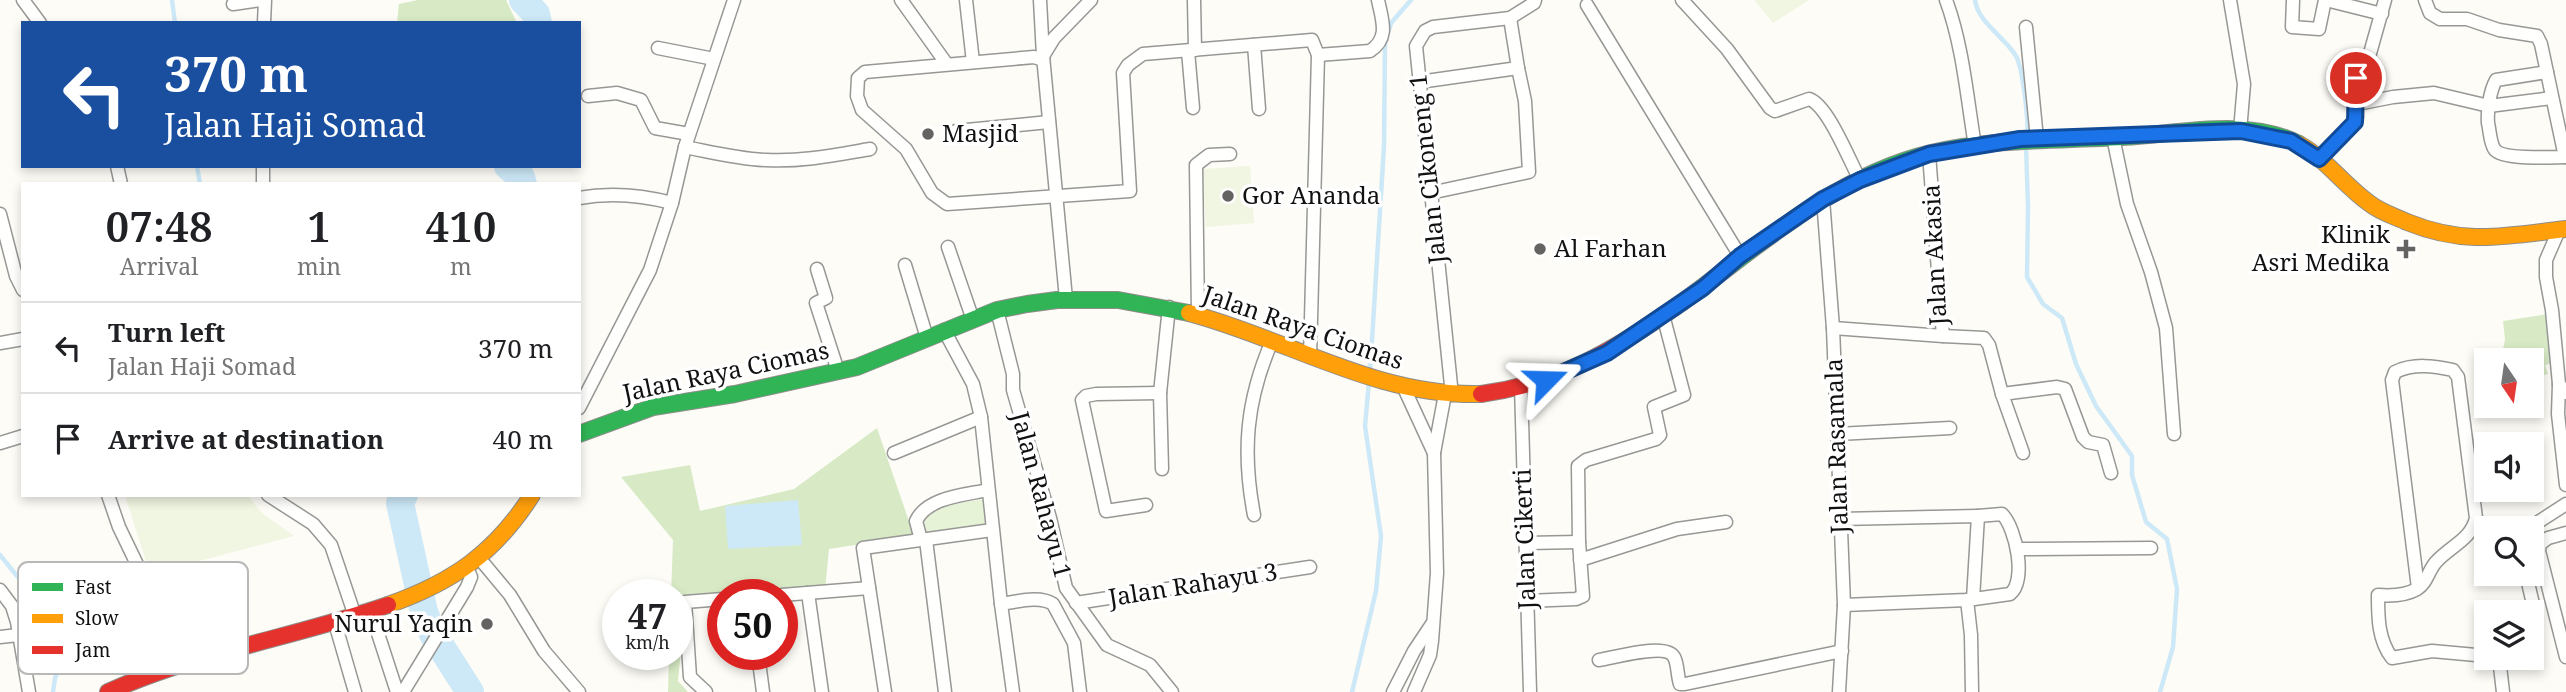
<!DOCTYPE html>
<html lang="en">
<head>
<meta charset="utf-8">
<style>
  body { margin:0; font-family:"Noto Serif",serif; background:#f2f2f2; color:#202124; height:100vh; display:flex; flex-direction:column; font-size:26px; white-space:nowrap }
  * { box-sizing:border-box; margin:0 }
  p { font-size:23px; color:#757577 }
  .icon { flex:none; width:38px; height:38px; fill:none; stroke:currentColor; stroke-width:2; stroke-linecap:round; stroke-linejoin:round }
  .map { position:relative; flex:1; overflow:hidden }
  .details { position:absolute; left:21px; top:182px; width:560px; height:315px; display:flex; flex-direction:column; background:#fff; border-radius:0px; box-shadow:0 4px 10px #0003 }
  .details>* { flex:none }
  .guide { position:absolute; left:21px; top:21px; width:560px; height:147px; border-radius:0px; box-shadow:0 4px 10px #0003; background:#1a4fa0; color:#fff; overflow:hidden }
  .needle { width:46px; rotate:167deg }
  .buttons { position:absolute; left:2474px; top:348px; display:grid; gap:14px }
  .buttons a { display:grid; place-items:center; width:70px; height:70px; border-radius:0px; background:#fff; box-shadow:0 4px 10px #0003; font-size:35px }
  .speed { position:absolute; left:602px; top:579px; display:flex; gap:14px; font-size:35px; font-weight:700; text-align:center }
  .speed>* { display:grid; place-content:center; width:91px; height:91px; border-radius:50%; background:#fff; box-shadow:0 4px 10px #0003; line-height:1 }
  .speed small { font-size:18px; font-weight:400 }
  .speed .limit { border:10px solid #d22; background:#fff; color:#111 }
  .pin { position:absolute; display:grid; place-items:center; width:60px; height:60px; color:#fff; margin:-30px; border:4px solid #fff; border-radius:50%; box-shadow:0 2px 7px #0007 }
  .me { position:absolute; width:77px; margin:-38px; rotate:68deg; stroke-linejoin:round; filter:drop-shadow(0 0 5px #0008) }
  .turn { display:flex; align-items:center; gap:24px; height:147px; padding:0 28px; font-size:32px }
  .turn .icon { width:91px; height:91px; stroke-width:2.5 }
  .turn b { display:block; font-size:49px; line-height:60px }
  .eta { display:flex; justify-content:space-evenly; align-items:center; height:119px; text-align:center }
  .eta b { font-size:42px; font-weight:600; line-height:49px }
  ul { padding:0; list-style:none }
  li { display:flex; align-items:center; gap:21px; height:91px; padding:0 28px; border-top:2px solid #e0e0e0 }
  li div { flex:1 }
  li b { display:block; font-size:26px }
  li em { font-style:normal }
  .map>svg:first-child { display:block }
  .green { fill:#e7f3d7 }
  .forest { fill:#d8eac5 }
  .pitch { fill:#f0f6e1 }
  .water { fill:#cde8f7 }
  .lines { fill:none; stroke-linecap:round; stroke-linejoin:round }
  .stream { stroke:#cde8f7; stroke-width:4.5 }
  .river { stroke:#cde8f7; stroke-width:28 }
  .street-casing { stroke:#979795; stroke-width:15 }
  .fast-casing { stroke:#8e8d8b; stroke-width:18 }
  .slow-casing { stroke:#8e8d8b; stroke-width:18 }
  .jam-casing { stroke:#8e8d8b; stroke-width:18 }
  .street { stroke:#fffffe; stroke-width:12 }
  .fast { stroke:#30b455; stroke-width:16 }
  .slow { stroke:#ff9f0a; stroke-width:16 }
  .jam { stroke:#e5322d; stroke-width:16 }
  .route-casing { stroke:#114b97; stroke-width:18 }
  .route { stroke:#1a73e8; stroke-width:12 }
  .poi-dot { fill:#646362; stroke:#fff; stroke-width:2.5 }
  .labels { text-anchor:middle; stroke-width:7; stroke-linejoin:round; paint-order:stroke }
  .poi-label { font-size:24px; fill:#111; stroke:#fff; text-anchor:start }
  .street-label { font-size:24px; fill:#111; stroke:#fff }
  .key { fill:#fff; stroke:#b8b8b8; stroke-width:2 }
  .key-label { font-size:19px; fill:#111 }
</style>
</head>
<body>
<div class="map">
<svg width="2566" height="692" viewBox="0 0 2566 692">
  <rect width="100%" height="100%" fill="#fdfcf7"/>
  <path class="green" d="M 984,499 L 988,525 L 927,536 L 924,520 C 938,504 963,503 984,499 Z"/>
  <g class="forest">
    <path d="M 418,0 L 506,0 L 517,23 L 397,23 L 399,4 Z"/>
    <path d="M 2555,313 L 2559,361 L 2545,365 L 2548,374 L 2532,378 L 2532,360 L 2501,360 L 2505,339 L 2503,321 Z"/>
    <path d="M 877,428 L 914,536 L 829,549 L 825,590 L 686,598 L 678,681 L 688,692 L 668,692 L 669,655 L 677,654 L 677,595 L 671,595 L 673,540 L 621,477 L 690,465 L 700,511 L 794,489 Z"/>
  </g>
  <g class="pitch">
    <path d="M 1754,0 L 1809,0 L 1773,23 Z"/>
    <path d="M 1250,166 L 1254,223 L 1206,227 L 1202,169 Z"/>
    <path d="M 125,495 L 247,495 L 262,513 L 294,536 L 150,574 Z"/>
  </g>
  <path class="water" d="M 798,500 L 802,545 L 728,549 L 725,506 Z"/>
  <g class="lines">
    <g class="stream">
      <path d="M 172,0 L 175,23"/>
      <path d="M 1975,0 C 1978,23 2005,37 2016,56 C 2023,69 2029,122 2027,137"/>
      <path d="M 2026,146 L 2028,206 L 2027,277 L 2043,304 L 2062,318 L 2076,364 L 2096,406 L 2132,456 L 2132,475 L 2146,522 L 2167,539 L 2177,589 L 2173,647 L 2160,692"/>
      <path d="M 197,166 L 200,184"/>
      <path d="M 1370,373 L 1384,146 L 1385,43 L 1391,23 L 1411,0"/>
      <path d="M 392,495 L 400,503"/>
      <path d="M 0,555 L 59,628 L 67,652 L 55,678 L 53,692"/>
      <path d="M 1352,692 L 1376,591 L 1381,536 L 1365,426 L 1369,382"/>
    </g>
    <g class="river">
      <path d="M 523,0 L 536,14 L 538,23"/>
      <path d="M 508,166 L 521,177 L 523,184"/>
      <path d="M 404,495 L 400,503 L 424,612 L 433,634 L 470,692"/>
    </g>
    <defs>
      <g id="street">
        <path d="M 23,0 L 40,23"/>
        <path d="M 901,0 L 946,63"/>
        <path d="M 966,0 L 973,62"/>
        <path d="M 1040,0 L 1043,56 L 1066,299"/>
        <path d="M 1194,0 L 1195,50"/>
        <path d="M 1682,0 L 1727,49 L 1770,108 L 1775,111 L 1809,99 C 1828,105 1850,162 1860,180"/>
        <path d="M 1946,0 C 1963,46 1967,98 1975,146"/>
        <path d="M 2230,0 L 2244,84 L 2240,131"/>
        <path d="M 2293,0 L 2292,27 L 2319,29 L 2325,0"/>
        <path d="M 2326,0 L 2382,14"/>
        <path d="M 2425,0 L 2430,13 L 2440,19 L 2467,19 L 2499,30 L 2537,36 L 2541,44 L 2565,157"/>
        <path d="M 233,4 L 261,0"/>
        <path d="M 1587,5 L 1740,256"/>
        <path d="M 264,23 L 265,0"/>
        <path d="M 2026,27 L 2037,139"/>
        <path d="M 1254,45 L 1259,109"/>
        <path d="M 658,48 L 714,59"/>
        <path d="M 1188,51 L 1193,108"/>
        <path d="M 1318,55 L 1370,51 C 1390,38 1382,20 1378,0"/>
        <path d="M 1043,56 L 1054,38 L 1091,0"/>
        <path d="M 1043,60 L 1034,57 L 865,72 L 858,78 L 857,96 L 862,110 L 906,149 L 932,193 L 947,204 L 1130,191 L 1123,73 L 1128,65 L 1143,54 L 1312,40 L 1318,55 L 1310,357"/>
        <path d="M 2547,72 L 2496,80 C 2490,91 2487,110 2488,123 C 2490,131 2490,144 2495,150 C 2504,160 2552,157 2566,157"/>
        <path d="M 1419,82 L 1518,68 L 1510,18"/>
        <path d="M 588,96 L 617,93 L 641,100 L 655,128 L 689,134"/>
        <path d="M 2357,104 L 2393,97 L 2434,93 L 2489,106 L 2552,98"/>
        <path d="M 956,131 L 1049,122"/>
        <path d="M 2113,137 L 2127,204 L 2151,272 L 2166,328 L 2174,434"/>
        <path d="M 685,147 C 711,152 738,159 766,160 C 801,162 835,155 870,149"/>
        <path d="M 2319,159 L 2355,122 L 2357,117 L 2356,78 L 2367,64 L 2385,0"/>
        <path d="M 117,166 L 121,184"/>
        <path d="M 263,184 L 263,166"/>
        <path d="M 1430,193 L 1529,172 L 1525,101 L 1518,68"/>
        <path d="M 579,198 C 612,192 641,195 672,203"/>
        <path d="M 1823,199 L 1833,328 L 1844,605 L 1839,692"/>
        <path d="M 0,214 L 16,276 L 23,290"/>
        <path d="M 2559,230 L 2546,260 L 2546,277 L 2552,310 L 2559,384 L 2566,393"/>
        <path d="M 948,247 L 973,320"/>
        <path d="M 905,265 L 927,338"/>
        <path d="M 817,269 L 826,298 L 816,303 L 838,371"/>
        <path d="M 997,310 L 1013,374 L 1013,390 L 1050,518 L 1066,588 L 1107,645 L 1150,665 L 1172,692"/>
        <path d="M 1198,314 L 1196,165 L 1209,155 L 1230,154"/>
        <path d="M 1833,328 L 1943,336 L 1929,154"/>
        <path d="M 944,330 L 973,384 L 981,417 L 1001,604 L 1013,692"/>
        <path d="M 1943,336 L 1984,338 L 1989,345 L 2002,394 L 2023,453"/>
        <path d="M 0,343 L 23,339"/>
        <path d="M 2559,384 L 2558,414 L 2566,485"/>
        <path d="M 1521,386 L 1530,692"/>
        <path d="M 1404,388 L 1434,453"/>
        <path d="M 2002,394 L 2057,387 L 2065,389 L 2083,437 L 2088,442 L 2103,445 L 2111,473"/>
        <path d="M 1452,395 L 1416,46 L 1425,31 L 1433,27 L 1510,18 L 1534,3 L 1535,0"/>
        <path d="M 579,408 L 650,270 L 672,203 L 685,147 L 734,0"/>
        <path d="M 1838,434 L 1950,428"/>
        <path d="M 0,443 L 23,436"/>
        <path d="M 894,453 L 981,417"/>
        <path d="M 1162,469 L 1160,393 L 1169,307"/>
        <path d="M 108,495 L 119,527 L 146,583 L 171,668"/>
        <path d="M 268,495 L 313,524 L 331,545 L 355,616"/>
        <path d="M 1146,505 L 1106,511 L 1082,400 L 1086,396 L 1096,394 L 1160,393"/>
        <path d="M 1254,515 C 1242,452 1246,401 1272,341"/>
        <path d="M 1840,519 L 1978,516 L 1973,599"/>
        <path d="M 2529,528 L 2566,504"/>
        <path d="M 2566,533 L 2548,538 L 2540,544 L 2539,551 L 2566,657"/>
        <path d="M 921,540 L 916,521 C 927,497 965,495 988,490"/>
        <path d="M 926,540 L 945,692"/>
        <path d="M 1526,543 L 1579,542"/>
        <path d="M 2018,549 L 2151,548"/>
        <path d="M 480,559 L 510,595 L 544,651 L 579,692"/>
        <path d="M 1580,560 L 1677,529 L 1726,522"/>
        <path d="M 2418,588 L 2392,380 L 2395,372 C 2414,363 2434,366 2453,370 L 2458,377 L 2476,518 C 2471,540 2450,546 2436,562 C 2428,571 2427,583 2417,589 C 2405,596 2391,596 2378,595 C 2378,617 2378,640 2392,658 L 2432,651 L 2487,656"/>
        <path d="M 0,590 L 12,606 L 17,622 L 29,692"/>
        <path d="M 808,593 L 822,692"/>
        <path d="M 782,595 L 869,588"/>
        <path d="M 1967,600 L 1971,635 L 1972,692"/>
        <path d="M 1527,601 L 1576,599 L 1583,596 L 1579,542 L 1578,466 L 1586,460 L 1656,439 L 1660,435 L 1654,407 L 1684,395 L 1663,315"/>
        <path d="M 1076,603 L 1310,567"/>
        <path d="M 1001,604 C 1016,602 1039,595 1053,604 L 1074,643 L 1080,692"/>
        <path d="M 1844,605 L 1967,600 L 2010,594 C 2027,581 2016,528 2002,514 L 1978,516"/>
        <path d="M 371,612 L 397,692"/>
        <path d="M 2519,612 L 2531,608 L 2533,604 L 2526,574"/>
        <path d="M 335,623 L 355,692"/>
        <path d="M 0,637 L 18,635"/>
        <path d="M 758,654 L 763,692"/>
        <path d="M 2499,658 L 2503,692"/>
        <path d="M 1599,660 C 1614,658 1666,642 1674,657 C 1678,664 1677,675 1680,684 L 1685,684 L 1842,651"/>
        <path d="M 403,692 L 467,587 L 471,577 L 467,568"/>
        <path d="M 706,692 L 690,677 L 685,602 L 723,599"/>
        <path d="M 885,692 L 863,548 L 992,530"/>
        <path d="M 1393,692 L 1414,651 L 1432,624"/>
        <path d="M 1414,692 L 1430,655 L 1432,641 L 1437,573 L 1434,453 L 1445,394"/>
      </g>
      <g id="fast">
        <path d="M 1674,308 C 1755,250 1831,177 1931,153 C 1998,137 2068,141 2137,136 C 2188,132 2250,119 2299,144"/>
        <path d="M 579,434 L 653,407 L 735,394 L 857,367 L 997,310 L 1027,304 L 1057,300 L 1118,300 L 1189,313"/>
      </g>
      <g id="slow">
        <path d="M 2299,144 C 2326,159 2344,185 2369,203 C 2380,212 2394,216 2407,222 C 2466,246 2505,236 2566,229"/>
        <path d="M 1189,313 C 1288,339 1376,397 1481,394"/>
        <path d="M 388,605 C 453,582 495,553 532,495"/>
      </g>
      <g id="jam">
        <path d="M 1481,394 C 1556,384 1613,351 1674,308"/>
        <path d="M 108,692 C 198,652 295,637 388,605"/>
      </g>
    </defs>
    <use href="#street" class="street-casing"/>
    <use href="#fast" class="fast-casing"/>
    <use href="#slow" class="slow-casing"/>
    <use href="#jam" class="jam-casing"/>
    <use href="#street" class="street"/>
    <use href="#fast" class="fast"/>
    <use href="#slow" class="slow"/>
    <use href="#jam" class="jam"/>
  </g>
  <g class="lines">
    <defs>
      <path id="route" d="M 1546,380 L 1607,353 L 1703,288 L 1740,256 L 1823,199 L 1860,180 L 1929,154 L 2020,139 L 2241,131 L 2291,141 L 2319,159 L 2355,122 L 2356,78"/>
    </defs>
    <use href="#route" class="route-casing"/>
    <use href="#route" class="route"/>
  </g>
  <g class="poi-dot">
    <circle cx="928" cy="134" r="7"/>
    <circle cx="1228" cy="196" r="7"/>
    <circle cx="1540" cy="249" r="7"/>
    <path d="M2402.5 238.5h7v7h7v7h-7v7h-7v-7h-7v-7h7z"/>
    <circle cx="487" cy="624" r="7"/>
  </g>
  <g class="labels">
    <g class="poi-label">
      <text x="942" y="142">Masjid</text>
      <text x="1242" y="204">Gor Ananda</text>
      <text x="2390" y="243" text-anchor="end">Klinik<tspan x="2390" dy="28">Asri Medika</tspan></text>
      <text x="1554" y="257">Al Farhan</text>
      <text x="473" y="632" text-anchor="end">Nurul Yaqin</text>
    </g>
    <g class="street-label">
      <text transform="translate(1428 169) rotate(-96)" y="8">Jalan Cikoneng 1</text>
      <text transform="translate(1935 255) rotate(-93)" y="8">Jalan Akasia</text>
      <text transform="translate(1303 328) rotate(19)" y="8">Jalan Raya Ciomas</text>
      <text transform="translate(726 372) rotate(-12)" y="8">Jalan Raya Ciomas</text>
      <text transform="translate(1837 446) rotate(-92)" y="8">Jalan Rasamala</text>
      <text transform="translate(1041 495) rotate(75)" y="8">Jalan Rahayu 1</text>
      <text transform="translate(1525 539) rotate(-92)" y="8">Jalan Cikerti</text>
      <text transform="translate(1193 585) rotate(-9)" y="8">Jalan Rahayu 3</text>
    </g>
  </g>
  <rect x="18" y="562" width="230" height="112" rx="10" class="key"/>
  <rect x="32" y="583" width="31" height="8" fill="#30b455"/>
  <rect x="32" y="614" width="31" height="9" fill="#ff9f0a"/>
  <rect x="32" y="646" width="31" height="8" fill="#e5322d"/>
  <g class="key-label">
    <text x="75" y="594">Fast</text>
    <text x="75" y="625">Slow</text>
    <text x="75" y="657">Jam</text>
  </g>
</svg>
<div class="buttons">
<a><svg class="needle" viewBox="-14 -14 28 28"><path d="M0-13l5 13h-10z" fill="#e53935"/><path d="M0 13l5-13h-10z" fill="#757577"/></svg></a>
<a><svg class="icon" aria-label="sound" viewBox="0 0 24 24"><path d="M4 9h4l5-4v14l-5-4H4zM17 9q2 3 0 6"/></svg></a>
<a><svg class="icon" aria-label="search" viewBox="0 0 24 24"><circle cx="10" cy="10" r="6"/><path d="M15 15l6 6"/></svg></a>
<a><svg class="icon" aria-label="layers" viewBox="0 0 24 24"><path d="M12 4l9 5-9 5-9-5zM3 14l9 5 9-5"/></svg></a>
</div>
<div class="speed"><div>47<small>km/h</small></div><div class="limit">50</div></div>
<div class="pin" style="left:2356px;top:78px;background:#d93025"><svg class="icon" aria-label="arrive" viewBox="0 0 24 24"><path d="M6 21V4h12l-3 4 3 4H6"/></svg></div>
<svg class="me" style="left:1546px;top:380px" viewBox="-20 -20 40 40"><path d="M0-17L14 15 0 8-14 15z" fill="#1a73e8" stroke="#fff" stroke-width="4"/></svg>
<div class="guide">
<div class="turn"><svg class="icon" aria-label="left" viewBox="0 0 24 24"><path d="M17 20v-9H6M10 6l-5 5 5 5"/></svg><div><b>370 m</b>Jalan Haji Somad</div></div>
</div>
<section class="details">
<div class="eta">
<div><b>07:48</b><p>Arrival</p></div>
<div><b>1</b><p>min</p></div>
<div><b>410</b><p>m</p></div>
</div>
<ul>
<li><svg class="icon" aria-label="left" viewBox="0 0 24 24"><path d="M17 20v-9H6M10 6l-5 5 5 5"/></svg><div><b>Turn left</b><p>Jalan Haji Somad</p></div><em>370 m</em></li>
<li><svg class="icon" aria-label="arrive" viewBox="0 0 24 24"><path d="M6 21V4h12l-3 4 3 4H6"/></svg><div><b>Arrive at destination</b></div><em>40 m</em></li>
</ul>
</section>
</div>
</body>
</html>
